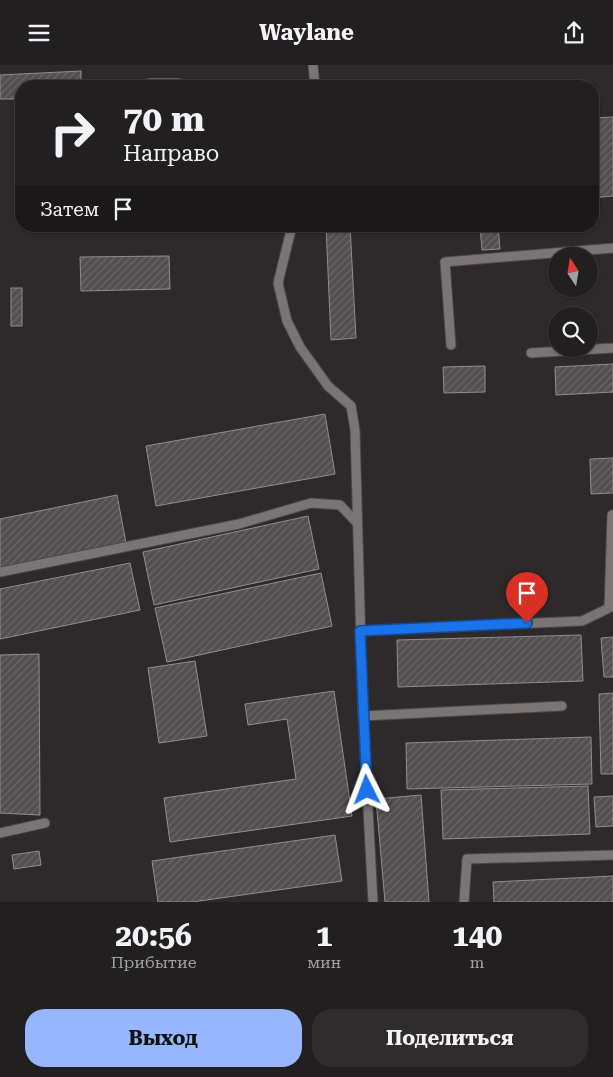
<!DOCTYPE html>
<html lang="ru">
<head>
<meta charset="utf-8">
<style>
  body { margin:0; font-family:"Roboto Serif",serif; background:#2e2c2d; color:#f1f3f6; height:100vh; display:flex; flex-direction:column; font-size:19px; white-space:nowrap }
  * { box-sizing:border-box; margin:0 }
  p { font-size:16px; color:#a2a2a5 }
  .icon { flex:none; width:28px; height:28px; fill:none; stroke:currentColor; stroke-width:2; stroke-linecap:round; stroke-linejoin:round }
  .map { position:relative; height:837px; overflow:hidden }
  .sheet { display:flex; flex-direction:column; background:#221f20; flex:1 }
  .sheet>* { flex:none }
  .guide { position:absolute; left:15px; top:15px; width:584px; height:152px; border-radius:20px; box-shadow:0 1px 4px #0004,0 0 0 1px #3f3d3e; background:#221f20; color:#f1f3f6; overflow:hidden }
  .needle { width:32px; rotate:348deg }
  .controls { position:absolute; left:548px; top:182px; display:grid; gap:10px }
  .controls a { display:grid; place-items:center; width:50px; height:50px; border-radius:50%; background:#221f20; box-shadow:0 1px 4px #0004,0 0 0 1px #3f3d3e; font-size:25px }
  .pin { position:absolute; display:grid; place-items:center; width:42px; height:42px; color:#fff; margin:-51px -21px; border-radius:50% 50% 50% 0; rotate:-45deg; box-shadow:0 0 5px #0007 }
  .pin .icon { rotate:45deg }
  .me { position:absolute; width:55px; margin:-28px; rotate:357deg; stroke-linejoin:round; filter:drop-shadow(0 0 4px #0008) }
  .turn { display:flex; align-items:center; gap:18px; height:105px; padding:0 25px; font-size:22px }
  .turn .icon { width:65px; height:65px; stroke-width:2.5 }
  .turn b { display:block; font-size:35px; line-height:42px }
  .then { display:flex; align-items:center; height:48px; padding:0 25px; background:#0003; gap:10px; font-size:19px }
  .eta { display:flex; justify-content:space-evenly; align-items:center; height:85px; text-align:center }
  .eta b { font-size:30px; font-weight:700; line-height:35px }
  .cta { display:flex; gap:10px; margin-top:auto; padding:10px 25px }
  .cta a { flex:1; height:58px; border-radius:20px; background:#97b6fd; color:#111; font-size:20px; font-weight:700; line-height:58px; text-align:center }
  .cta a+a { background:#2e2c2d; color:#f1f3f6 }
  header { display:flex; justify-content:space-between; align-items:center; height:65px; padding:0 25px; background:#221f20; font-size:22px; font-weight:700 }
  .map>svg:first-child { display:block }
  .building { fill:url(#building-hatch); stroke:#938d90 }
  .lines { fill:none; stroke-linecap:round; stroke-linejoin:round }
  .lane-casing { stroke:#4b4748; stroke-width:11 }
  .lane { stroke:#7a7475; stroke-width:9 }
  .route-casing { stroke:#114b97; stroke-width:12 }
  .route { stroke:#1a73e8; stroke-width:9 }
</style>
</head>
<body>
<header><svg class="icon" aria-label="menu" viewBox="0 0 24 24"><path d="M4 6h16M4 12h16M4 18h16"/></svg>Waylane<svg class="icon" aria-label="share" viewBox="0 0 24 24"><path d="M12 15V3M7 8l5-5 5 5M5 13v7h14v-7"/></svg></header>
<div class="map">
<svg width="613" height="837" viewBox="0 0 613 837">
  <defs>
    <pattern id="building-hatch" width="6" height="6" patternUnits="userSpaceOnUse" patternTransform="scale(1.25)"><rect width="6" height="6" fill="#534e50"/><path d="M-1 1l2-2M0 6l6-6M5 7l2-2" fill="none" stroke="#6b6769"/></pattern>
  </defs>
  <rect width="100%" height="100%" fill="#2e292a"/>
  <g class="building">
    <path d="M 81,6 L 81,21 L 21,21 L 21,34 L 0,34 L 0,10 Z"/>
    <rect x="148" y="14" width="32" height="7"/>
    <path d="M 613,52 L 613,131 L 592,133 L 592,53 Z"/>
    <path d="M 326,161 L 350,161 L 356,273 L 331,275 Z"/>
    <path d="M 480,161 L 498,161 L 500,184 L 482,185 Z"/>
    <path d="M 169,191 L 170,224 L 81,226 L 80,192 Z"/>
    <rect x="11" y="223" width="11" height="38"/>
    <path d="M 613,299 L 613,327 L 556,330 L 555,302 Z"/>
    <path d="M 485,301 L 485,327 L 444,328 L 443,302 Z"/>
    <path d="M 325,349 L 335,409 L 156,441 L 146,381 Z"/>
    <path d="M 613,393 L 613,428 L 591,429 L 590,394 Z"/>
    <path d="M 117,430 L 126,478 L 0,503 L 0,454 Z"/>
    <path d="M 308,451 L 319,504 L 154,540 L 143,487 Z"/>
    <path d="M 130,498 L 140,545 L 0,574 L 0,524 Z"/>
    <path d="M 321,508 L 332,561 L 167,597 L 155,543 Z"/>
    <path d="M 581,570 L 583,616 L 398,622 L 397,575 Z"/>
    <path d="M 613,572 L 613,612 L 604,612 L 601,573 Z"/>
    <path d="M 39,589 L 40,750 L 0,748 L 0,590 Z"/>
    <path d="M 195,596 L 207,671 L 159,678 L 148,603 Z"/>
    <path d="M 334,626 L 352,751 L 170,777 L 164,733 L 296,714 L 287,654 L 248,660 L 245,639 Z"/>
    <path d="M 613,628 L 613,709 L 601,709 L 599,629 Z"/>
    <path d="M 591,672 L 592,719 L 407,724 L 406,678 Z"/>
    <path d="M 588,721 L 590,769 L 443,774 L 441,725 Z"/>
    <path d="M 421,730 L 429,837 L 385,837 L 376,734 Z"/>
    <path d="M 613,731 L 613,761 L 596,762 L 594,732 Z"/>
    <path d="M 335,770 L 342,816 L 192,837 L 158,837 L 152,796 Z"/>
    <path d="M 39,786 L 41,800 L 14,804 L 12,790 Z"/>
    <path d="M 613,811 L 613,837 L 494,837 L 493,817 Z"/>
  </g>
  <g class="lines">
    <defs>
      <g id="lane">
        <path d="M 313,0 L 315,21"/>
        <path d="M 292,161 L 278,218 L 287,256 L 300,282 L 328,321 L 351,341 L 355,365 L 363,651 L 373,837"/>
        <path d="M 451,280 L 445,197 L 613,183"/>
        <path d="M 531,288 L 613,283"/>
        <path d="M 0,507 L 239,459 L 311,438 L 340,440 L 357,458"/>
        <path d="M 360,566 L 582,556 L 609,543 L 612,450"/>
        <path d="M 363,651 L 562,641"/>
        <path d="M 0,768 L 45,758"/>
        <path d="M 464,837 L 467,794 L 613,790"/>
      </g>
    </defs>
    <use href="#lane" class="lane-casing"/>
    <use href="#lane" class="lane"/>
  </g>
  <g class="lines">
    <defs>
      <path id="route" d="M 367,725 L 360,566 L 527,558"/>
    </defs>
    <use href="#route" class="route-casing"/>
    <use href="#route" class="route"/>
  </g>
</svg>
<div class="controls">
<a><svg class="needle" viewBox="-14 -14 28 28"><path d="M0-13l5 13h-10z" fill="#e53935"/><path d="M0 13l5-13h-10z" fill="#a2a2a5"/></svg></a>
<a><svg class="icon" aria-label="search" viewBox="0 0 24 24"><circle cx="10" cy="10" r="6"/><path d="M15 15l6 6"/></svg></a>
</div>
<div class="pin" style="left:527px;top:558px;background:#d93025"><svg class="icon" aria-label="arrive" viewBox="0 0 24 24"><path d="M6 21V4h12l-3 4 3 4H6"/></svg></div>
<svg class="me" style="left:367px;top:725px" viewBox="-20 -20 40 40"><path d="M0-17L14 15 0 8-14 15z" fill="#1a73e8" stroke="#fff" stroke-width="4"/></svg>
<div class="guide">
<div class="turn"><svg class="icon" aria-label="right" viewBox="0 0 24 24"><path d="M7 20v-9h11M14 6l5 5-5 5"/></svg><div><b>70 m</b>Направо</div></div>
<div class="then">Затем<svg class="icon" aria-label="arrive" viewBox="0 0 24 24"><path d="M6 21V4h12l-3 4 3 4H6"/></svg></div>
</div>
</div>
<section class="sheet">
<div class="eta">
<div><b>20:56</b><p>Прибытие</p></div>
<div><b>1</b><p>мин</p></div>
<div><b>140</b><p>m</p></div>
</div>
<div class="cta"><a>Выход</a><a>Поделиться</a></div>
</section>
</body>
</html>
